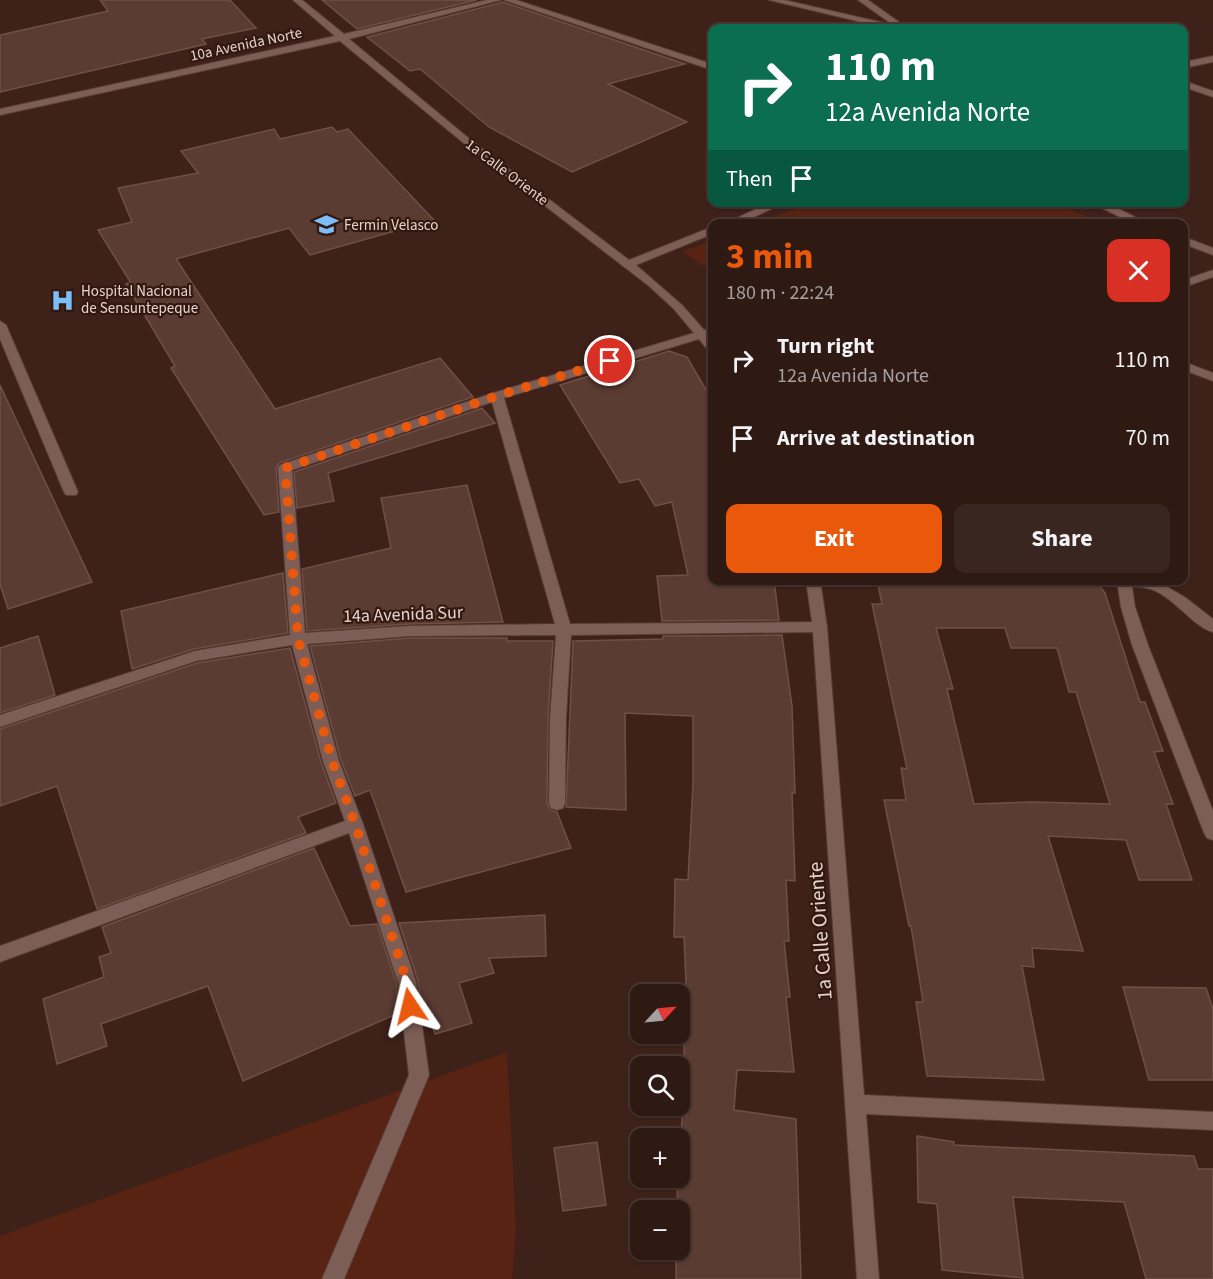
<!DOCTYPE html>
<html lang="en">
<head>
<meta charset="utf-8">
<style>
  body { margin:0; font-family:"Source Sans 3",sans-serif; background:#3a2621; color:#f1f3f6; height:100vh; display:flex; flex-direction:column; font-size:22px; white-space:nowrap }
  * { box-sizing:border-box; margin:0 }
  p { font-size:20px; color:#a7a0a0 }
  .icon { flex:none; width:33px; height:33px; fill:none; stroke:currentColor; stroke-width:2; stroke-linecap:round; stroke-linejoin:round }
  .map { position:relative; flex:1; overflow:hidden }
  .sheet { position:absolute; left:708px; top:219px; width:480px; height:366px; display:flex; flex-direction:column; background:#2e1913; border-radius:12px; box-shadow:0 2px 4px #0004,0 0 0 2px #493833 }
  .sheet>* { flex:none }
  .guide { position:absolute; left:708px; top:24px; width:480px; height:183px; border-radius:12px; box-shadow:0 2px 4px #0004,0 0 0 2px #493833; background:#0b6e4f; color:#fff; overflow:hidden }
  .needle { width:39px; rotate:64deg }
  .controls { position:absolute; left:630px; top:984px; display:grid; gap:12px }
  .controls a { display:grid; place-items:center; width:60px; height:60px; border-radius:12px; background:#2e1913; box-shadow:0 2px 4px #0004,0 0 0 2px #493833; font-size:30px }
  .pin { position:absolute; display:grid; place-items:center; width:51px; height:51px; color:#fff; margin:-26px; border:3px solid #fff; border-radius:50%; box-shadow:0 2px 6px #0007 }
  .me { position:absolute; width:66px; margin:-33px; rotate:350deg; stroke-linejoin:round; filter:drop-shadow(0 0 4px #0008) }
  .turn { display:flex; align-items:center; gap:21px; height:126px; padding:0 18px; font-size:27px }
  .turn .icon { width:78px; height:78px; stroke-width:2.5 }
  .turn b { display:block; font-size:42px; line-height:51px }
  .then { display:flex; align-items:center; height:57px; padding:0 18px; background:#0003; gap:12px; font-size:22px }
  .round { display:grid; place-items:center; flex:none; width:63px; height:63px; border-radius:12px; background:#3a2621 }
  .headline { display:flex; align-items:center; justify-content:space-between; height:102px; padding:0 18px }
  h1 { font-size:36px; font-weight:700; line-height:45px; color:#ea580c }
  .action { display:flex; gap:12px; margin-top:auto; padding:12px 18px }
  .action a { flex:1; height:69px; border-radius:12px; background:#ea580c; color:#fff; font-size:24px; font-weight:700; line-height:69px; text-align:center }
  .action a+a { background:#3a2621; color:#f1f3f6 }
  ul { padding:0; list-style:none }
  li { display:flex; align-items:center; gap:18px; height:78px; padding:0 18px }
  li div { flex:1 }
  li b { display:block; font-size:22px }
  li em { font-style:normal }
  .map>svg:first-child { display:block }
  .green { fill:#582313 }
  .building { fill:#5b3c33; stroke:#705046; stroke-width:1.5; fill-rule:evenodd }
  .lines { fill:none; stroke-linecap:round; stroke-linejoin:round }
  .minor-casing { stroke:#593d36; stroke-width:2 }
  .minor { fill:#7d5e56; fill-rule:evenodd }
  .route { stroke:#ea580c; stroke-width:10; stroke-dasharray:0 18 }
  .labels { text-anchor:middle; stroke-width:4.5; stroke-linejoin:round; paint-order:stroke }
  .far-street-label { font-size:15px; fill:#e7d3ce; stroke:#331810 }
  .far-poi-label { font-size:15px; fill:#e7d3ce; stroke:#331810; text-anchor:start }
  .street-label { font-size:18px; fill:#e7d3ce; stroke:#331810 }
  .near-street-label { font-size:21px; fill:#e7d3ce; stroke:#331810 }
</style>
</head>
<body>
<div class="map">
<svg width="1213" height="1279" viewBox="0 0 1213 1279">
  <rect width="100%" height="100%" fill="#3e2119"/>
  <g class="green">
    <path d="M 811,203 L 1053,203 L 1104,223 L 757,223 Z"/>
    <path d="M 712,240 L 712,271 L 682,252 Z"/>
    <path d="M 507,1052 L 516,1231 L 512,1279 L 0,1279 L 0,1236 Z"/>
  </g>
  <g class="building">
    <path d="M 100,0 L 230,0 L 256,28 L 202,39 L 206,44 L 0,92 L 0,35 L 108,11 Z"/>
    <path d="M 322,0 L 477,0 L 357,29 Z"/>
    <path d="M 503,2 L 685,64 L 608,84 L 687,122 L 572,172 L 489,127 L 420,69 L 410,71 L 367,37 Z"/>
    <path d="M 332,127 L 337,132 L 348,129 L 434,220 L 310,255 L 289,228 L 176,259 L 275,409 L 440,358 L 473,397 L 279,463 L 276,468 L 279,512 L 264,515 L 171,368 L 175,366 L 126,284 L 131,283 L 98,230 L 132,222 L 118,188 L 198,173 L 181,151 L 274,129 L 280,139 Z"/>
    <path d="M 669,351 L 687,357 L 712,400 L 712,580 L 774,580 L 779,620 L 662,621 L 657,576 L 688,575 L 672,502 L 655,506 L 639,479 L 620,483 L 560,385 Z"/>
    <path d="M 0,385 L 92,582 L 8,609 L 0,584 Z"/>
    <path d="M 482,408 L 495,423 L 328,473 L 334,501 L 297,508 L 294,472 Z"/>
    <path d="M 467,485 L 503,622 L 410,624 L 307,631 L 302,569 L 391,548 L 381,498 Z"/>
    <path d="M 283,573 L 288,633 L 194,649 L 132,669 L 121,611 Z"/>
    <path d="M 877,580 L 1096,580 L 1105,593 L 1140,702 L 1145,702 L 1163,751 L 1154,752 L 1173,804 L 1166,804 L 1192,880 L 1139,880 L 1126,840 L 1048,836 L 1083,951 L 1032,948 L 1034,967 L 1022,966 L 1044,1080 L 927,1076 L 916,1002 L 923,1002 L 911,926 L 909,926 L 884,800 L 906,800 L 901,768 L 907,769 L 872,604 L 882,604 ZM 936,628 L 1005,628 L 1011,648 L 1057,648 L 1069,692 L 1076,692 L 1110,804 L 1033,802 L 974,804 L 947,689 L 953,689 Z"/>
    <path d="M 782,635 L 792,706 L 795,793 L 792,792 L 795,881 L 786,880 L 789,941 L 784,941 L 790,997 L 786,997 L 794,1072 L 737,1070 L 734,1110 L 796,1119 L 801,1279 L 676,1279 L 676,1250 L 680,1250 L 677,1187 L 680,1187 L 682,1116 L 687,1116 L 682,1005 L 687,1005 L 684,937 L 674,937 L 675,879 L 688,880 L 693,783 L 693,716 L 625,713 L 626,810 L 566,807 L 573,641 L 663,639 L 663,636 Z"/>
    <path d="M 38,636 L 55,695 L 0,713 L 0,648 Z"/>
    <path d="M 410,638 L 507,638 L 507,641 L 553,641 L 548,718 L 547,803 L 550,810 L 557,812 L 571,848 L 406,892 L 370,790 L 355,796 L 341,760 L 310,646 Z"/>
    <path d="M 290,648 L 321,762 L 336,803 L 298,817 L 306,833 L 97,909 L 57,786 L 0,806 L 0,729 L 197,663 Z"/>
    <path d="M 314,848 L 350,926 L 377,924 L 396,982 L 399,1013 L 243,1081 L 208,986 L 101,1024 L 107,1046 L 57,1064 L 43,999 L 104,977 L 99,957 L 111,953 L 102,927 Z"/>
    <path d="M 545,915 L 546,956 L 489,958 L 494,973 L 459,983 L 472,1023 L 435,1034 L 425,1002 L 421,1004 L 418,981 L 399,923 Z"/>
    <path d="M 1123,987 L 1206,988 L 1213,1009 L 1213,1080 L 1149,1080 Z"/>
    <path d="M 917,1136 L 954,1142 L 954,1145 L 1194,1156 L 1198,1169 L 1213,1169 L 1213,1279 L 1146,1279 L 1124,1202 L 1013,1197 L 1023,1278 L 942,1270 L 937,1204 L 918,1202 Z"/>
    <path d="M 597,1142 L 606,1205 L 563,1211 L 554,1148 Z"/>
  </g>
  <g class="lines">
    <defs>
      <g id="minor">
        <path d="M 293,0 L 302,0 L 344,34 L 487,0 L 501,0 L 349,39 L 472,141 L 629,260 L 712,227 L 712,234 L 636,265 L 682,305 L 704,330 L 712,328 L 712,335 L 709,336 L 712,340 L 712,350 L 708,350 L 699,339 L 504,398 L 570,624 L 812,622 L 806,580 L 820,580 L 827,627 L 864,1095 L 1213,1112 L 1213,1130 L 866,1114 L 879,1279 L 857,1279 L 813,632 L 571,635 L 566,718 L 565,803 L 563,808 L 557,810 L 551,808 L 549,803 L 550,718 L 556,635 L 410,636 L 307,644 L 339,761 L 363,824 L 416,982 L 429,1075 L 344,1279 L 322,1279 L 409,1075 L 398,982 L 349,833 L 0,962 L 0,946 L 345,821 L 323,761 L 292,645 L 196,661 L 0,727 L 0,715 L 195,651 L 290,635 L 278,468 L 280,465 L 493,393 L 694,333 L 674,309 L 649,286 L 466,145 L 340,41 L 0,115 L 0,109 L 335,36 ZM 492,402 L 555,624 L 410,626 L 305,633 L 292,470 Z"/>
        <path d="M 504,0 L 516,0 L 712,64 L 712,70 Z"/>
        <path d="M 769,0 L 784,0 L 893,25 L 858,0 L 868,0 L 903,25 L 899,28 L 886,28 Z"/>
        <path d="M 1213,56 L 1213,62 L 1184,68 L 1184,62 Z"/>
        <path d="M 1184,81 L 1213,91 L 1213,97 L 1184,87 Z"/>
        <path d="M 771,202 L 786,202 L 739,224 L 724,224 Z"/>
        <path d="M 1090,202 L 1105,202 L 1149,224 L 1134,224 Z"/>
        <path d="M 1184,237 L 1213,248 L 1213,255 L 1184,244 Z"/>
        <path d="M 1213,270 L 1213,277 L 1184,287 L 1184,280 Z"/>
        <path d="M 0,321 L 6,325 L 78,492 L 76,495 L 66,495 L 64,492 L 0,339 Z"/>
        <path d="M 1184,362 L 1213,373 L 1213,381 L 1184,370 Z"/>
        <path d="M 1117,580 L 1159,582 L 1186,598 L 1213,619 L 1213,632 C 1187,625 1168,583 1132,587 L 1135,607 L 1148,645 L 1213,811 L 1213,840 L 1207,838 L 1204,833 L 1132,645 L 1121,607 Z"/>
      </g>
    </defs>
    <use href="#minor" class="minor-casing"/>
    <use href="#minor" class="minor"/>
  </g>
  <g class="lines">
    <path class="route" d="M 410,1006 L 407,982 L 355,824 L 332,761 L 298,639 L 285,468 L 497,396 L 610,361"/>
  </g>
  <defs>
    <symbol id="school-bare" viewBox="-9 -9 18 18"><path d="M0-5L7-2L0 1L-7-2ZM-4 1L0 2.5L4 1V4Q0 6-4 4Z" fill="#7cbef9" stroke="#331810" stroke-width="2.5" paint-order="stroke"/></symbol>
    <symbol id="hospital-bare" viewBox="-9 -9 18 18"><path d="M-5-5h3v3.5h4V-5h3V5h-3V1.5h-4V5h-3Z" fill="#7cbef9" stroke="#331810" stroke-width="2.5" paint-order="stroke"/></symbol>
  </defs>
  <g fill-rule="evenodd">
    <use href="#school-bare" x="310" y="208" width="33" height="33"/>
    <use href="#hospital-bare" x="46" y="284" width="33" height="33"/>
  </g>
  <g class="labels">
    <g class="far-street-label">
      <text transform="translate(246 44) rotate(-12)" y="5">10a Avenida Norte</text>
      <text transform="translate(507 172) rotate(37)" y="5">1a Calle Oriente</text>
    </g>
    <g class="far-poi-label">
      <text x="344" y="230">Fermin Velasco</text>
      <text x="81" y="296">Hospital Nacional<tspan x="81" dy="17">de Sensuntepeque</tspan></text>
    </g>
    <g class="street-label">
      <text transform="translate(403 614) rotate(-2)" y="6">14a Avenida Sur</text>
    </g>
    <g class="near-street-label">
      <text transform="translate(820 931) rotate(-94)" y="7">1a Calle Oriente</text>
    </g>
  </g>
</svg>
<div class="controls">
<a><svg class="needle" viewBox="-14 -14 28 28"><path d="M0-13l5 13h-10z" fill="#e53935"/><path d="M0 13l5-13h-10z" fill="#a7a0a0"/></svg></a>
<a><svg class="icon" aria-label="search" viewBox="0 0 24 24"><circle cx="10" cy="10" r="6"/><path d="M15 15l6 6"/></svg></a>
<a>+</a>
<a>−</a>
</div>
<div class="pin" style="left:610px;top:361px;background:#d93025"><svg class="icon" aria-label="arrive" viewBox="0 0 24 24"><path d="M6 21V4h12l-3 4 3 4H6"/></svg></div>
<svg class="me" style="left:410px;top:1006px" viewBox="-20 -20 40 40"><path d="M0-17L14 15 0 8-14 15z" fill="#ea580c" stroke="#fff" stroke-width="4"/></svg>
<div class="guide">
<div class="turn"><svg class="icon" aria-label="right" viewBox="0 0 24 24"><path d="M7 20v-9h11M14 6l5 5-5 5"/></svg><div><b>110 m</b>12a Avenida Norte</div></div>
<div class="then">Then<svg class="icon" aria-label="arrive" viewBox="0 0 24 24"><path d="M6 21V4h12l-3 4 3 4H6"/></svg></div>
</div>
<section class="sheet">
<div class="headline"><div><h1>3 min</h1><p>180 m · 22:24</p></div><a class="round" style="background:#d93025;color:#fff"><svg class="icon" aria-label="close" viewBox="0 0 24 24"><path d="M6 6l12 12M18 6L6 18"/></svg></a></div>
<ul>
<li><svg class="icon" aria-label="right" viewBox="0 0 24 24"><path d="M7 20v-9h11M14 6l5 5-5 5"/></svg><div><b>Turn right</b><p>12a Avenida Norte</p></div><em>110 m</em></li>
<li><svg class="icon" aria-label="arrive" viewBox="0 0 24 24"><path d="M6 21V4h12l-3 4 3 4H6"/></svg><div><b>Arrive at destination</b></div><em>70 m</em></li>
</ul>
<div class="action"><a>Exit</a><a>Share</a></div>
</section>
</div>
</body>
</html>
